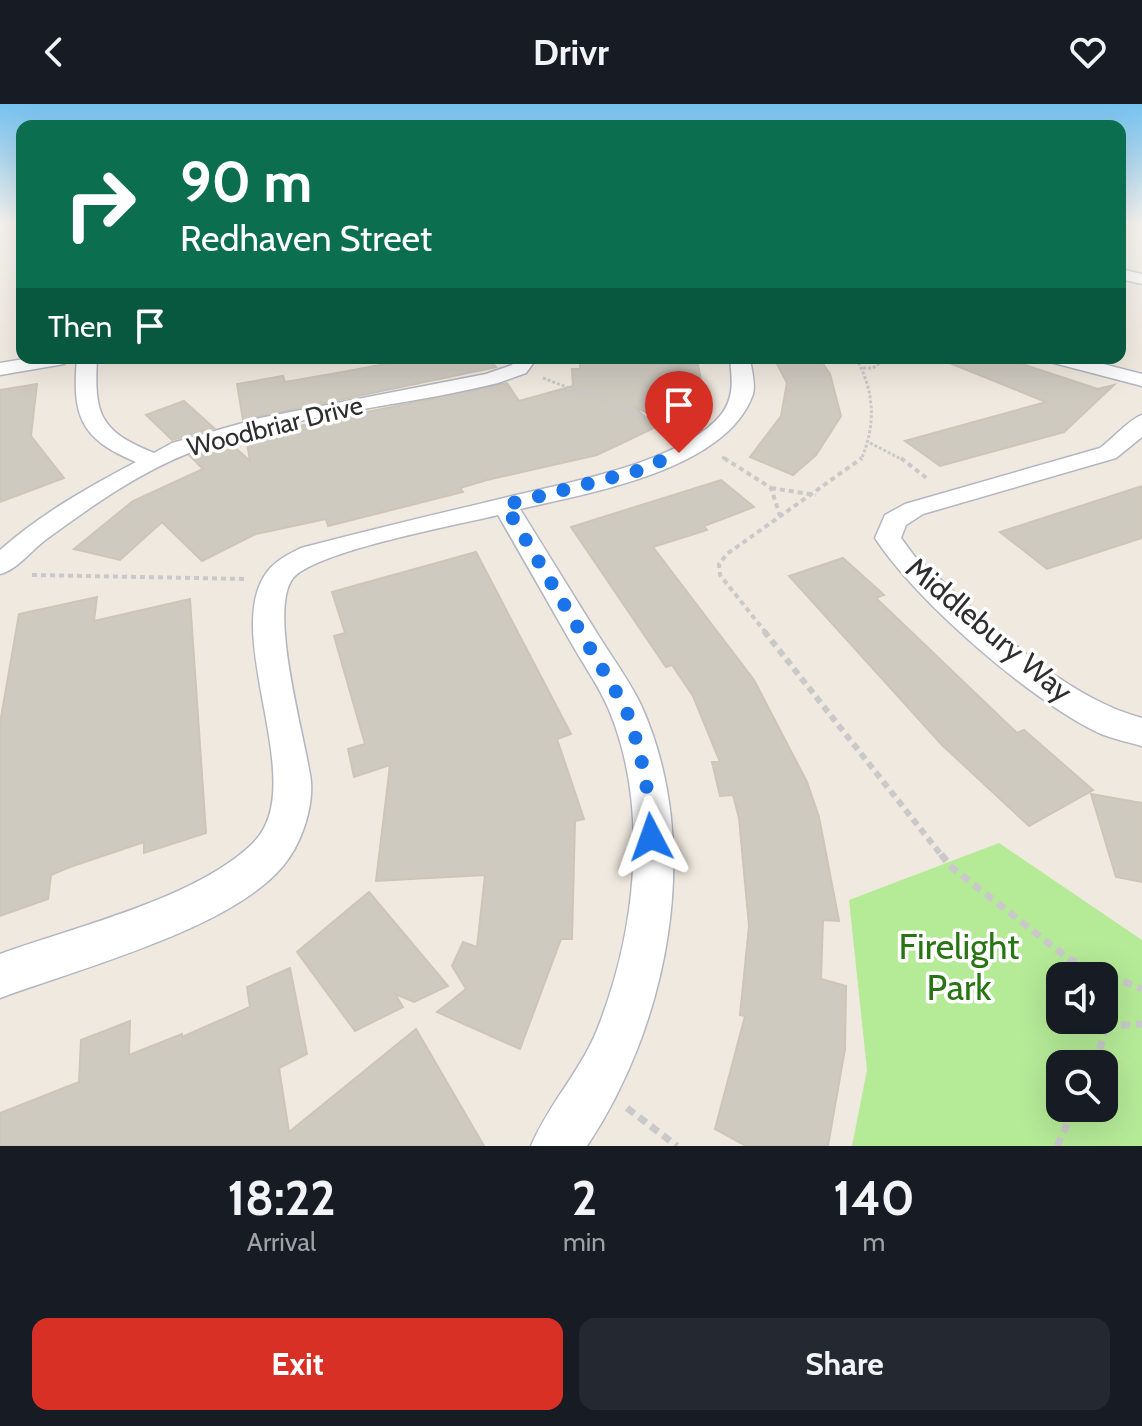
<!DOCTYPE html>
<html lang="en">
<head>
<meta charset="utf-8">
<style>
  body { margin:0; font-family:Cabin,sans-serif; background:#242831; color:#f1f3f6; height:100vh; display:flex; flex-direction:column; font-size:30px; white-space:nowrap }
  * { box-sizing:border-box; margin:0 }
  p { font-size:26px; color:#9ea1a6 }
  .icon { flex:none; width:44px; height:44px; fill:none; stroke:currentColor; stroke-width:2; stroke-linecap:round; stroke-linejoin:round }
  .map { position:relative; height:1042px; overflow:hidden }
  .drawer { display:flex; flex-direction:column; background:#171b24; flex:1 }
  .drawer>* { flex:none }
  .banner { position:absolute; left:16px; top:16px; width:1110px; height:244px; border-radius:16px; box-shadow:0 8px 32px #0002; background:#0b6e4f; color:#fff; overflow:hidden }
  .controls { position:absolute; left:1046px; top:858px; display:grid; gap:16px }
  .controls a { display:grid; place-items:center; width:72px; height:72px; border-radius:16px; background:#171b24; box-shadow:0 8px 32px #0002; font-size:40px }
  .pin { position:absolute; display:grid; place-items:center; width:68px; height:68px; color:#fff; margin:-82px -34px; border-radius:50% 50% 50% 0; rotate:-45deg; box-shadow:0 0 8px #0007 }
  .pin .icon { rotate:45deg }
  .me { position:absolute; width:88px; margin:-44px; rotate:356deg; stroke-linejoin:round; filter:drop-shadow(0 0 6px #0008) }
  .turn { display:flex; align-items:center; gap:28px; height:168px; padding:0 32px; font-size:36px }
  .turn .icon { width:104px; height:104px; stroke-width:2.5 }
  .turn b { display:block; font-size:56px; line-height:68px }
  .then { display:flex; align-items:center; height:76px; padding:0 32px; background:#0003; gap:16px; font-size:30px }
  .eta { display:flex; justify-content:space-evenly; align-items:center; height:136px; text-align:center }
  .eta b { font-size:48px; font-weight:700; line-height:56px }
  .button { display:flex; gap:16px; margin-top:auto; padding:16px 32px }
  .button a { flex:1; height:92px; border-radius:16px; background:#d93025; color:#fff; font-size:32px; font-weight:700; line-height:92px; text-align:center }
  .button a+a { background:#242831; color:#f1f3f6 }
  header { display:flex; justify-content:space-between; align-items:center; height:104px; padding:0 32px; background:#171b24; font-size:36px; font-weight:700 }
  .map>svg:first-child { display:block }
  .green { fill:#b5eb97; fill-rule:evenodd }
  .building { fill:#cfcac0; stroke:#ccc5b8; stroke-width:2 }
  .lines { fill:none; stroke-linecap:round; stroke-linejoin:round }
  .street-casing { stroke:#b3b6c2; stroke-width:3 }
  .path-far3 { stroke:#c9c9c9; stroke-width:3; stroke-dasharray:3 2; stroke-linecap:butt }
  .path-far2 { stroke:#c9c9c9; stroke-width:4; stroke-dasharray:5 4; stroke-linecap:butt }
  .path-far1 { stroke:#c9c9c9; stroke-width:6; stroke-dasharray:7 5; stroke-linecap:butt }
  .path { stroke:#c9c9c9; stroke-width:7; stroke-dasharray:9 6; stroke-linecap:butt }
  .street { fill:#fff; fill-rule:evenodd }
  .route { stroke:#1a73e8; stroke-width:14; stroke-dasharray:0 25.2 }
  .labels { text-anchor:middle; stroke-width:7; stroke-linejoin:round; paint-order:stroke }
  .far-street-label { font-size:26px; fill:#2e2e2e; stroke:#fff }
  .street-label { font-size:30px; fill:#2e2e2e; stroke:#fff }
  .near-park-label { font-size:36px; fill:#297513; stroke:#fff }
</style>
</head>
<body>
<header><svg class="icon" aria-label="back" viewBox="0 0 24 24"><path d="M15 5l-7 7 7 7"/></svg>Drivr<svg class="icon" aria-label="heart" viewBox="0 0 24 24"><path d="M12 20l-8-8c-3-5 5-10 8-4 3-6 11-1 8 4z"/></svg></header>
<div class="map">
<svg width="1142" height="1042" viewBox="0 0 1142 1042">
  <rect width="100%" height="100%" fill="#f0e9df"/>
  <path class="green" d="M 999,739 L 1142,836 L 1142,1042 L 852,1042 L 867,966 L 849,796 ZM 1060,872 L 1104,872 L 1104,916 L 1060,916 ZM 1060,960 L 1104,960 L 1104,1004 L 1060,1004 Z"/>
  <g class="building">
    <path d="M 394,254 L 489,254 L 496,263 L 243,316 L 237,280 L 283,272 L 285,278 L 337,269 L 396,258 Z"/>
    <path d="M 774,254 L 819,254 L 830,270 L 841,312 L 816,351 L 793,371 L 750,353 L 781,312 L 787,279 Z"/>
    <path d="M 937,254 L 1004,254 L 1098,285 L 1114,281 L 1064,328 L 940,362 L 905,337 L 1046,298 Z"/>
    <path d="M 580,257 L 698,261 L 705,296 L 687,316 L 677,314 L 668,318 L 634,303 L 656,323 L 597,351 L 487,376 L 460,384 L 463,388 L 328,422 L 326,415 L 256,430 L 202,457 L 162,418 L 120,456 L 74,445 L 133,397 L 203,365 L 190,352 L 229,338 L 250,357 L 246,333 L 507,279 L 519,297 L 573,282 L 572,265 L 580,265 Z"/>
    <path d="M 37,280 L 31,332 L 64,374 L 0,398 L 0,286 Z"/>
    <path d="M 184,297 L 214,324 L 172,336 L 146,311 Z"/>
    <path d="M 721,376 L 754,403 L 704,422 L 707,426 L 653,443 L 754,576 L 807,678 L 819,713 L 839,817 L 823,816 L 821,875 L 846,882 L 845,945 L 828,1042 L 746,1042 L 715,1025 L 745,912 L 740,911 L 749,822 L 739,714 L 733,691 L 720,692 L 712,658 L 720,658 L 693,592 L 672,561 L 666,563 L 571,423 Z"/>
    <path d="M 1142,382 L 1142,434 L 1047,465 L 1000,428 Z"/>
    <path d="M 476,448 L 571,630 L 557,635 L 584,715 L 575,717 L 572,835 L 561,835 L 520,945 L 437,908 L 466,885 L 452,862 L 463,838 L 477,843 L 485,771 L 376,777 L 390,661 L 354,673 L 348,645 L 365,640 L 334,532 L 345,529 L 332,488 Z"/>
    <path d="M 843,454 L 884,491 L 876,494 L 1017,629 L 1024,626 L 1093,686 L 1029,722 L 942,641 L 789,472 Z"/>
    <path d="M 97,493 L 94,517 L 190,495 L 206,729 L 144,749 L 144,738 L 70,763 L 51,771 L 48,795 L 0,812 L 0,619 L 19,510 Z"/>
    <path d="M 1091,690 L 1142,699 L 1142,778 L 1116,773 Z"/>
    <path d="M 369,788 L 448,882 L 414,898 L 395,890 L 403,903 L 355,927 L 297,848 Z"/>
    <path d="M 290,864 L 307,950 L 279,964 L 289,1028 L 416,925 L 484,1042 L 0,1042 L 0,1009 L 79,978 L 81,936 L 130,917 L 129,951 L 182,930 L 182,933 L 250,903 L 247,883 Z"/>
  </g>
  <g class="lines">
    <defs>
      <g id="street">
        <path d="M 1120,165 L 1142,170 L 1142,180 L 1120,175 Z"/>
        <path d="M 30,254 L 74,254 L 64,260 L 0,271 L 0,259 Z"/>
        <path d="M 77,254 L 97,254 C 94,310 99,327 154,349 L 172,339 L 260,314 L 486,270 L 512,261 L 517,254 L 537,254 L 526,269 L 498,279 C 397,304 286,310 189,349 C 138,369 92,402 48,434 C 32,445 19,465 0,470 L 0,446 C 41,410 88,383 136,358 C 80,335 72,312 77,254 Z"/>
        <path d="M 730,254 L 750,254 C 751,264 756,280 753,290 C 727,366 589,389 520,405 C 547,448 573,491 600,534 C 614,556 630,578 641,601 C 704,740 669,919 587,1042 L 531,1042 C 548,1001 580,968 597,926 C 636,829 650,704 609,606 C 600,584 585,563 573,542 C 548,498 523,454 498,411 C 452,422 328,445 296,471 C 264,498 307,638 311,678 C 313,705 301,741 283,762 C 231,825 77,865 0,894 L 0,850 C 74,823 199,794 254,738 C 311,680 220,531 267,468 C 276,456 289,450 301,444 C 369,426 437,410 504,394 C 564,379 679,360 720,312 C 735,294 732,276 730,254 Z"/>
        <path d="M 1047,254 L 1080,254 L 1142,270 L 1142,282 L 1050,258 Z"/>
        <path d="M 1142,311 L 1142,333 L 1116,354 L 923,410 L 906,421 L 901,434 L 915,453 C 979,508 1058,592 1142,614 L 1142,642 C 1128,638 1114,635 1101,630 C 1033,599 915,496 875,434 L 885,411 L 905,400 L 1100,344 C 1111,336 1131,314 1142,311 Z"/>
      </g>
    </defs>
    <use href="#street" class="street-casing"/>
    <g class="path-far3">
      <path d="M 856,254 C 875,288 876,321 861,356"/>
      <path d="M 863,264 L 873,264 L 886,254"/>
      <path d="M 543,274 L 646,313 L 669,329"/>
      <path d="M 870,339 L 903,356"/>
      <path d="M 722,353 L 727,356"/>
    </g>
    <g class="path-far2">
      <path d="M 724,354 L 771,384 L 780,412"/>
      <path d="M 901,354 L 929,376"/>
      <path d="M 771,384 L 816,391"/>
      <path d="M 32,471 L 246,475"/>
      <path d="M 766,529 L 720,471 L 719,460 L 727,450 L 862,354"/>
    </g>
    <path class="path-far1" d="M 764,527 L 942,752"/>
    <g class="path">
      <path d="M 941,750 L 950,762 L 1069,855 L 1142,885"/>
      <path d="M 1069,856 L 1078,872"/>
      <path d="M 1106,922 L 1142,920"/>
      <path d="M 1096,960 L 1106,922 L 1103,916"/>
      <path d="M 627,1004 L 677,1042"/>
      <path d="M 1057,1042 L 1075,1004"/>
    </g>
    <use href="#street" class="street"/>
  </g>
  <linearGradient id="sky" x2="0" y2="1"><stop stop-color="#75c2f0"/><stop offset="0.45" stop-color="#f8f5f1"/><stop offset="1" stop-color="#f8f5f1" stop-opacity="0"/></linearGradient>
  <rect width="1142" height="267" fill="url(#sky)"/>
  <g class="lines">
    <path class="route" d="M 651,733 C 650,688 641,645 625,603 L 505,401 L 637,367 L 679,349"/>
  </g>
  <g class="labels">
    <g class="far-street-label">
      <text transform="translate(275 322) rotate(-14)" y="9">Woodbriar Drive</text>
    </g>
    <g class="street-label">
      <text transform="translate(989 526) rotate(40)" y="10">Middlebury Way</text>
    </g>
    <g class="near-park-label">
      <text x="959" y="855">Firelight<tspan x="959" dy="41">Park</tspan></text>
    </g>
  </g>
</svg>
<div class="controls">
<a><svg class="icon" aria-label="sound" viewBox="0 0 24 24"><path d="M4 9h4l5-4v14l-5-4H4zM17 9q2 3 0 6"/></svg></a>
<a><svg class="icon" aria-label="search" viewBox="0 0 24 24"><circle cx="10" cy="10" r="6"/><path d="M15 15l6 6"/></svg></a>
</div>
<div class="pin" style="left:679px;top:349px;background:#d93025"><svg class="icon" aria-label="arrive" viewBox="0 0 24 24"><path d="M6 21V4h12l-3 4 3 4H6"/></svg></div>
<svg class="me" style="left:651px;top:733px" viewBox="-20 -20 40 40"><path d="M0-17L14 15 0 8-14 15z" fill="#1a73e8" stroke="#fff" stroke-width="4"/></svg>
<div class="banner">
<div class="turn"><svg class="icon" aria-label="right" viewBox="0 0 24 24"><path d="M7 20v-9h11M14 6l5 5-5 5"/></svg><div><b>90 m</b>Redhaven Street</div></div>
<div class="then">Then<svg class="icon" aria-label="arrive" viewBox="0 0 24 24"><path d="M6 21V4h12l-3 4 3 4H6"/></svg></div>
</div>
</div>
<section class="drawer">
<div class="eta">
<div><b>18:22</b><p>Arrival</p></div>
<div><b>2</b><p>min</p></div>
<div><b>140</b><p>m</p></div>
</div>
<div class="button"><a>Exit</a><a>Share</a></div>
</section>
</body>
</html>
